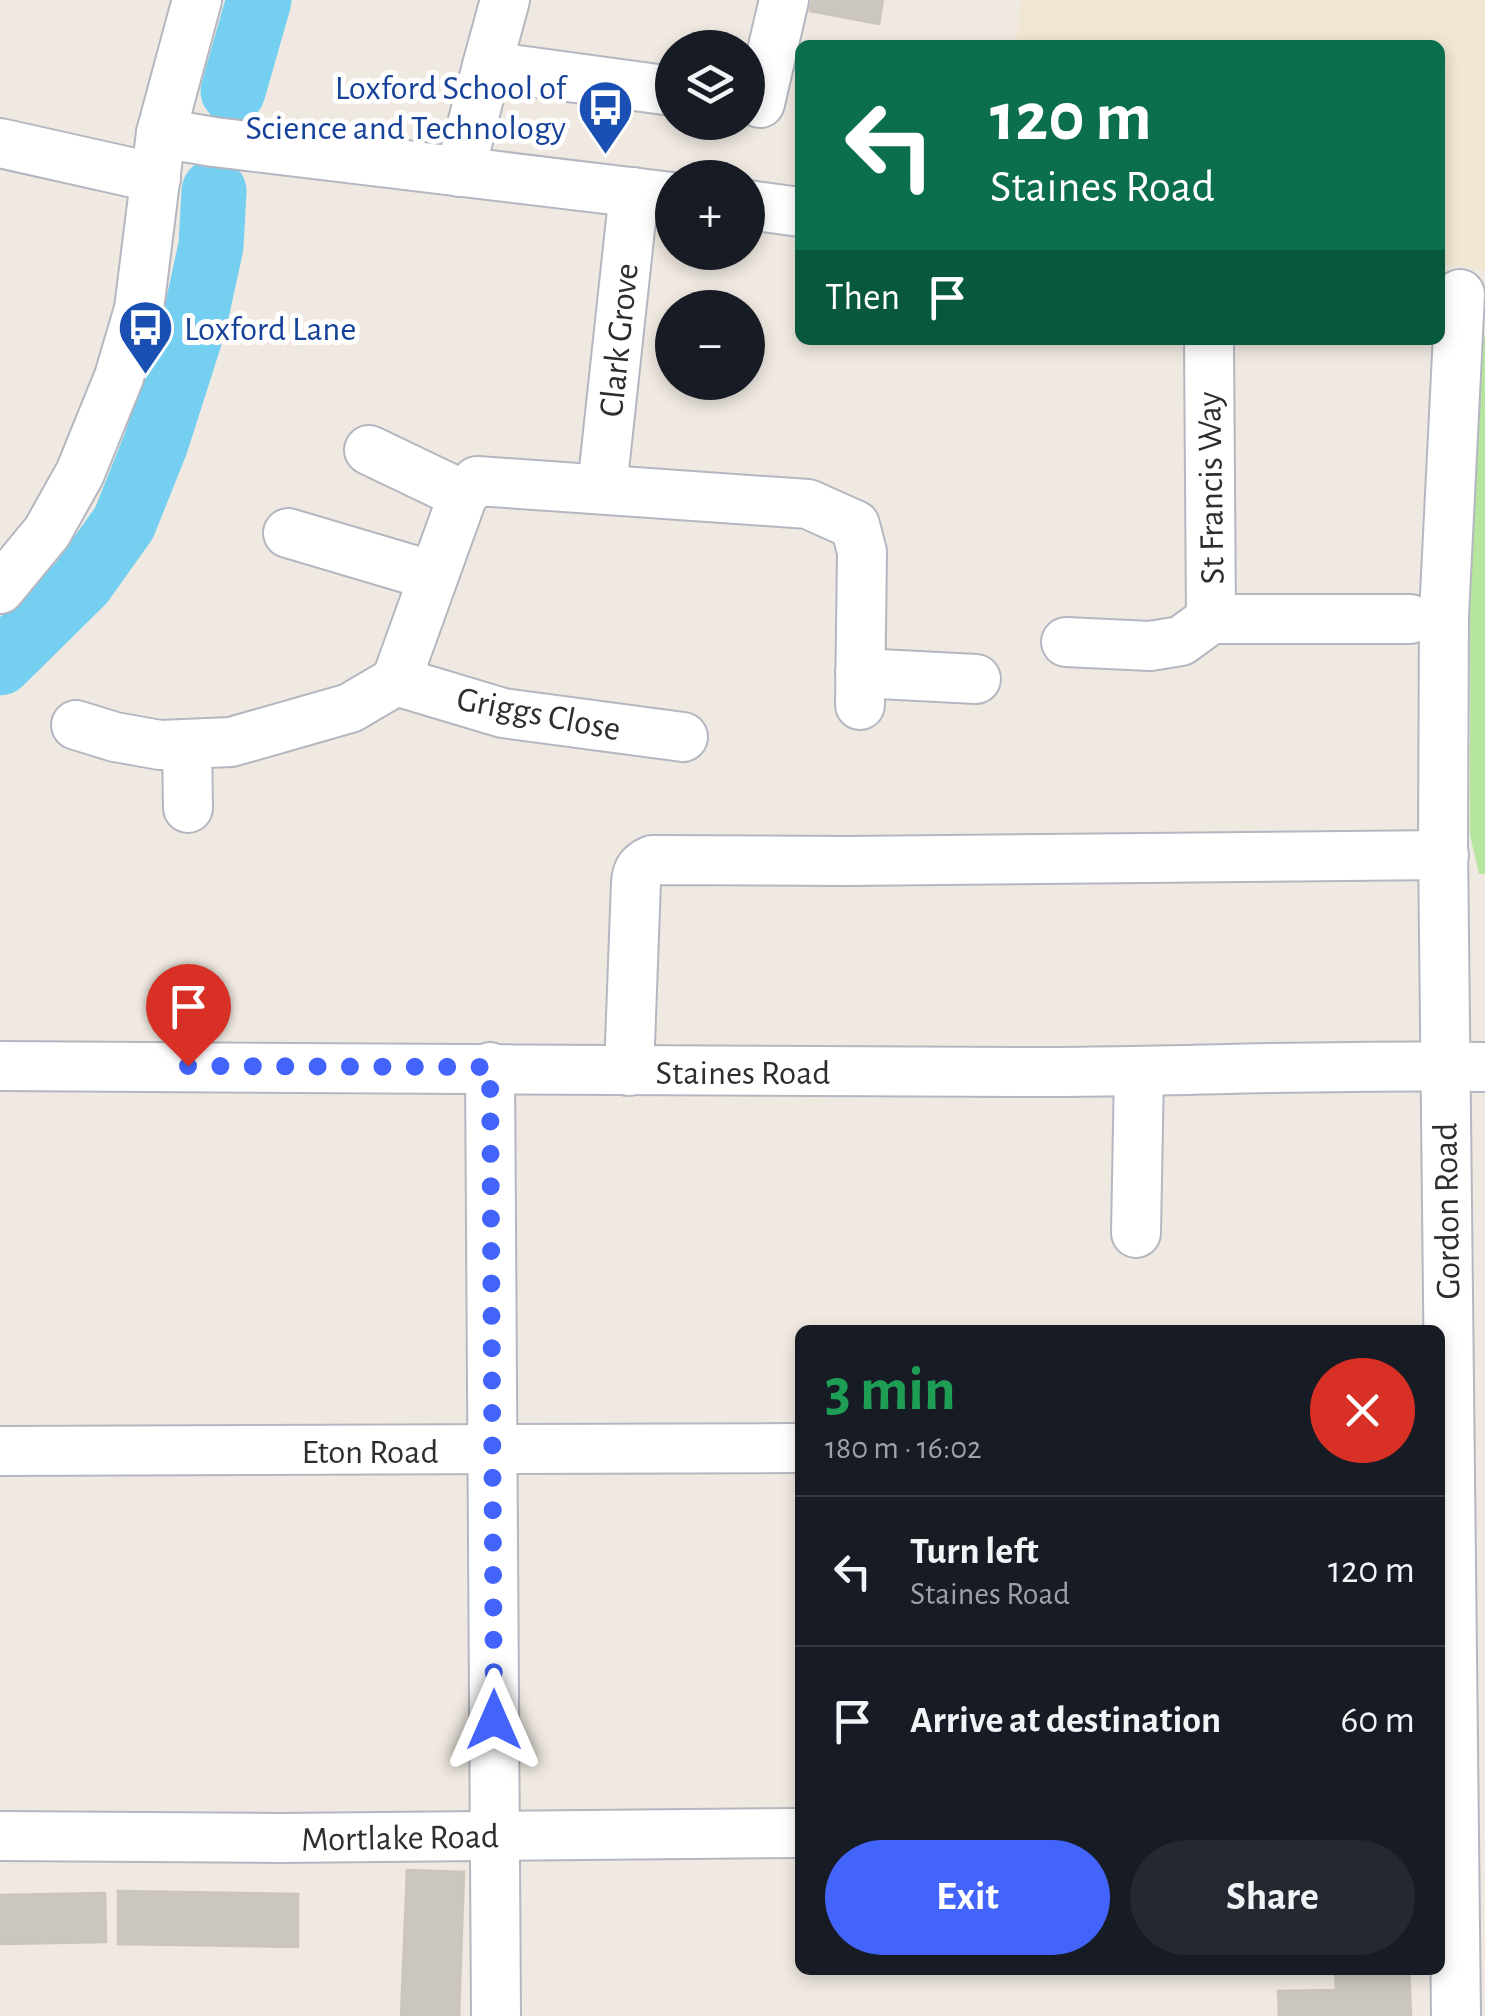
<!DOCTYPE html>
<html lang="en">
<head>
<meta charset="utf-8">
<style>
  body { margin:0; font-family:"Alegreya Sans",sans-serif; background:#242831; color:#f1f3f6; height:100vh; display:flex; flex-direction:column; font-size:38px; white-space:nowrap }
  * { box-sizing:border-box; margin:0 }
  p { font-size:32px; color:#9ea1a6 }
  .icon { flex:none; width:55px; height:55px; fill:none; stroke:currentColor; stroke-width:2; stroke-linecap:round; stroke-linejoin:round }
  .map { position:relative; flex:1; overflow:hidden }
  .panel { position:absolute; left:795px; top:1325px; width:650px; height:650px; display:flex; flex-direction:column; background:#171b24; border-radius:15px; box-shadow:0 5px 15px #0003 }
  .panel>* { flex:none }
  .guide { position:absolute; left:795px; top:40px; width:650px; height:305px; border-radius:15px; box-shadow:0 5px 15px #0003; background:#0b6e4f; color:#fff; overflow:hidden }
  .buttons { position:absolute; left:655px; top:30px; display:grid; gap:20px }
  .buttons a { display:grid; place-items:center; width:110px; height:110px; border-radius:50%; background:#171b24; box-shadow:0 5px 15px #0003; font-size:50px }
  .pin { position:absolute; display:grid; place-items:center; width:85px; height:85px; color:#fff; margin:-102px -42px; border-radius:50% 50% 50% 0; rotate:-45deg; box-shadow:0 0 10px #0007 }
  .pin .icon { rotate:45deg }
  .me { position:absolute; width:110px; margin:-55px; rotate:0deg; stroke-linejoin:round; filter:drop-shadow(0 0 8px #0008) }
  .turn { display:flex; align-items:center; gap:35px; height:210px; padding:0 30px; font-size:45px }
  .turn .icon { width:130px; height:130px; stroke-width:2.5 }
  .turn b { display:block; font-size:70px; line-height:85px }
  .then { display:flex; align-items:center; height:95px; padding:0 30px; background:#0003; gap:20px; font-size:38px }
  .round { display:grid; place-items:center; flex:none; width:105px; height:105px; border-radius:52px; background:#242831 }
  .head { display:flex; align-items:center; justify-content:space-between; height:170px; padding:0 30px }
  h1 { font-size:60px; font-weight:700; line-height:75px; color:#1e9e55 }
  .button { display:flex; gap:20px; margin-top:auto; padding:20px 30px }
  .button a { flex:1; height:115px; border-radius:60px; background:#4264fb; color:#fff; font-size:40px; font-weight:700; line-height:115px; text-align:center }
  .button a+a { background:#242831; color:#f1f3f6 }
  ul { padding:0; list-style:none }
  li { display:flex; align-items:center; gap:30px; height:150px; padding:0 30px; border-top:2px solid #363941 }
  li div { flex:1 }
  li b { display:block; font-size:38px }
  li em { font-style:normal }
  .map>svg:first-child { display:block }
  .education { fill:#f0e6d1 }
  .green { fill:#b6e59e }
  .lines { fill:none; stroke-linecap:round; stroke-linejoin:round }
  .river { stroke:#75cff0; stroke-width:65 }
  .building { fill:#cbc7bf; stroke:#cbc5ba; stroke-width:2.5 }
  .minor-casing { stroke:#b4b7c1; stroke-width:52 }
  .minor { stroke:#fff; stroke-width:48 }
  .route { stroke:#4264fb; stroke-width:18; stroke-dasharray:0 32.4 }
  .labels { text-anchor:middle; stroke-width:10; stroke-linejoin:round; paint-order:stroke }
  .transit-label { font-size:35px; fill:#164399; stroke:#fff; text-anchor:end }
  .street-label { font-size:35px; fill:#2e2e2e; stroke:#fff }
</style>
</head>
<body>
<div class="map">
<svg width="1485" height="2016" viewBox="0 0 1485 2016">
  <rect width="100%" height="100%" fill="#efe9e1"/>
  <path class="education" d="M 1021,0 L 1485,0 L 1485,270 L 1440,264 L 1440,45 L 1016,45 Z"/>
  <path class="green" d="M 1485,336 L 1485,874 L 1479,874 L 1470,835 L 1470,347 Z"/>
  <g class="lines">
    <g class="river">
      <path d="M 233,91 L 259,0"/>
      <path d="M 0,663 L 82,582 L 124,523 L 156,443 L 194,324 L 211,246 L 214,191"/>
    </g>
  </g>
  <g class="building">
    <path d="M 812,0 L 883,0 L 879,24 L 810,11 Z"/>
    <path d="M 407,1870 L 464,1872 L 459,2016 L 401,2016 Z"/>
    <path d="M 118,1891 L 298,1894 L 298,1947 L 118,1944 Z"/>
    <path d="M 105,1893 L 106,1942 L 0,1944 L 0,1895 Z"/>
    <path d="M 1335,1970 L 1409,1970 L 1410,1989 L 1336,1990 Z"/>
    <path d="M 1410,1989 L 1411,2016 L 1279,2016 L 1278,1991 Z"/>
  </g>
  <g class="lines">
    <defs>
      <g id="minor">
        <path d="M 487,66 L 505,0"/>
        <path d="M 760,103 L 784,0"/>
        <path d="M 161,133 L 214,142 L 672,197"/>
        <path d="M 0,143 L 156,178"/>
        <path d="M 460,172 L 487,66 L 672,91"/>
        <path d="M 748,205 L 800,212"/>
        <path d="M 1209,340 L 1211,619 L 1410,619"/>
        <path d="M 369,450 L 463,495"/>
        <path d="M 602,488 L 634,192"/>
        <path d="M 288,533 L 433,576"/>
        <path d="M 0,589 L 47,532 L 80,473 L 119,377 L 139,309 L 161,133 L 197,0"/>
        <path d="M 1066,642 L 1150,646 L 1181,641 L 1211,619"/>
        <path d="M 860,673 L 976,679"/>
        <path d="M 396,681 L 503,713 L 683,737"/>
        <path d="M 76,725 L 115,737 L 160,745 L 231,742 L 350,708 L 396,681 L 463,495 L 477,481 L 808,504 L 855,525 L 862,552 L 860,705"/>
        <path d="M 187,745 L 188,808"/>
        <path d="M 0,1066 C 342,1067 683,1072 1025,1072 C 1178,1072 1332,1064 1485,1067"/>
        <path d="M 490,1067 L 496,2016"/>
        <path d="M 629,1071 L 636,882 C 637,870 641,865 652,860 L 847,861 L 1444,855"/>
        <path d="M 1136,1233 L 1139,1072"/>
        <path d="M 0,1451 L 800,1448"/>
        <path d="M 0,1836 L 280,1838 L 800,1833"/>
        <path d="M 1456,2016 L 1443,844 L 1444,615 L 1460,294"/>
      </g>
    </defs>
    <use href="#minor" class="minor-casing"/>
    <use href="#minor" class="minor"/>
  </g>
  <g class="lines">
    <path class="route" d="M 188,1066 L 490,1067 L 494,1720"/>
  </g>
  <defs>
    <symbol id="bus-pin" viewBox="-11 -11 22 30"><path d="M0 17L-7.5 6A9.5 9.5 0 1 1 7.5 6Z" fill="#1a4fb4" stroke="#fff"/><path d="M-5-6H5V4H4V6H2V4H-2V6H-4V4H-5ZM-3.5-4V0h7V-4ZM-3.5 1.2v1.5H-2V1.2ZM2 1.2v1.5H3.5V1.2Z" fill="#fff"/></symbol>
  </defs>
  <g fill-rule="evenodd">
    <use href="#bus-pin" x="574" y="76" width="63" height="86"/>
    <use href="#bus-pin" x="114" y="296" width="63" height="86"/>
  </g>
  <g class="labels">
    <g class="transit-label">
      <text x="566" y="99">Loxford School of<tspan x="566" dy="40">Science and Technology</tspan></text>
      <text x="184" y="340" text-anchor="start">Loxford Lane</text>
    </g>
    <g class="street-label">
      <text transform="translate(618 340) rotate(-84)" y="12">Clark Grove</text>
      <text transform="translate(1210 488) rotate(-91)" y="12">St Francis Way</text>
      <text transform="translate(539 713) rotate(11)" y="12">Griggs Close</text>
      <text x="743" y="1084">Staines Road</text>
      <text transform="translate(1446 1211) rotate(-91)" y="12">Gordon Road</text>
      <text x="370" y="1463">Eton Road</text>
      <text transform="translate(400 1837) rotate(-1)" y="12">Mortlake Road</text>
    </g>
  </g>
</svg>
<div class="buttons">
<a><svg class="icon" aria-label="layers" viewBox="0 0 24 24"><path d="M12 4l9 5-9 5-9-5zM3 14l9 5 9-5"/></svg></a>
<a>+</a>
<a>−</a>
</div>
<div class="pin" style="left:188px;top:1066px;background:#d93025"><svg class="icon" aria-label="arrive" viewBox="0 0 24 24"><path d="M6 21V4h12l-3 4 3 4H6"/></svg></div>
<svg class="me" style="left:494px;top:1720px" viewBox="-20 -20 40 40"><path d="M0-17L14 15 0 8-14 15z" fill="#4264fb" stroke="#fff" stroke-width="4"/></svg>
<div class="guide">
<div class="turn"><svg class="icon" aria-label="left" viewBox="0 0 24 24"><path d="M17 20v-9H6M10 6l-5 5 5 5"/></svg><div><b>120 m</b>Staines Road</div></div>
<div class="then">Then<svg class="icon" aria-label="arrive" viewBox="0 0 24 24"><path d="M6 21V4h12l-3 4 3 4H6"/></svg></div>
</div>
<section class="panel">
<div class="head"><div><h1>3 min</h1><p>180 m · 16:02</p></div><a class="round" style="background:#d93025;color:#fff"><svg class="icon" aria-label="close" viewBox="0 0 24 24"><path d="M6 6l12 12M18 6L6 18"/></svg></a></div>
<ul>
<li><svg class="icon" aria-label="left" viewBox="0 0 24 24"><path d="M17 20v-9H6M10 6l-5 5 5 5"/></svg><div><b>Turn left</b><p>Staines Road</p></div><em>120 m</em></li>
<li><svg class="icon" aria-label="arrive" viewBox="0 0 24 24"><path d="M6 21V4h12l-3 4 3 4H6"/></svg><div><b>Arrive at destination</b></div><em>60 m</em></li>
</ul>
<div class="button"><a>Exit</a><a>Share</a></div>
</section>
</div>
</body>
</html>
